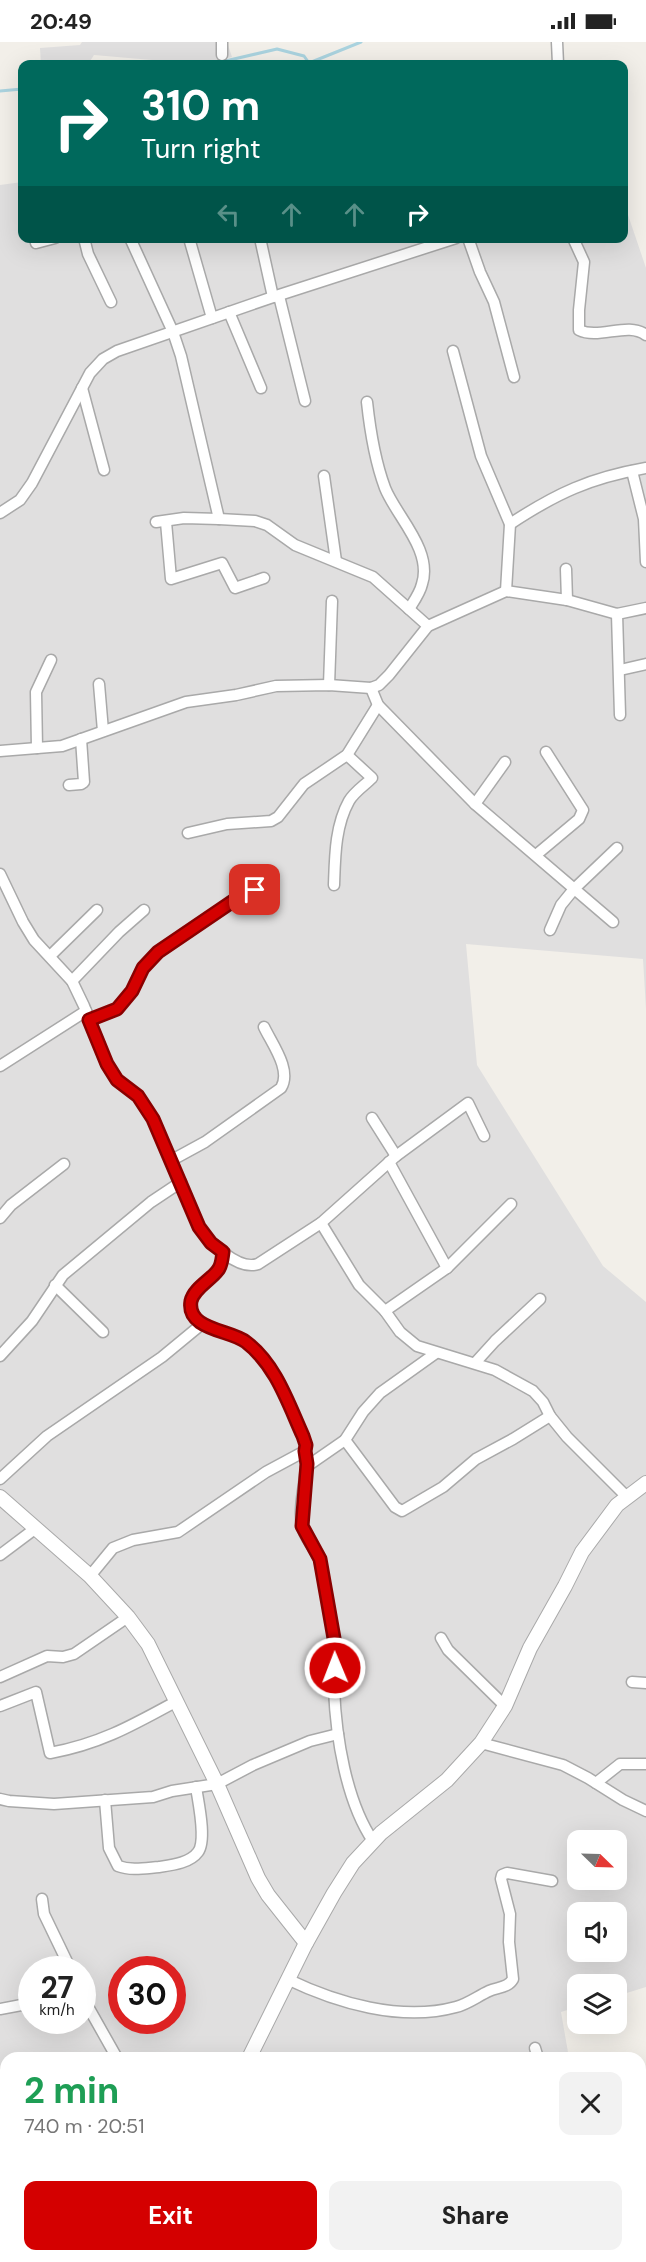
<!DOCTYPE html>
<html lang="en">
<head>
<meta charset="utf-8">
<style>
  body { margin:0; font-family:"DM Sans",sans-serif; background:#f2f2f2; color:#222; height:100vh; display:flex; flex-direction:column; font-size:22px; white-space:nowrap }
  * { box-sizing:border-box; margin:0 }
  p { font-size:20px; color:#767676 }
  .icon { flex:none; width:33px; height:33px; fill:none; stroke:currentColor; stroke-width:2; stroke-linecap:round; stroke-linejoin:round }
  .map { position:relative; flex:1; overflow:hidden }
  .drawer { position:absolute; left:0px; top:2010px; width:646px; height:210px; display:flex; flex-direction:column; background:#fff; border-radius:18px 18px 0 0; box-shadow:0 6px 24px #0002 }
  .drawer>* { flex:none }
  .banner { position:absolute; left:18px; top:18px; width:610px; height:183px; border-radius:12px; box-shadow:0 6px 24px #0002; background:#00695c; color:#fff; overflow:hidden }
  .needle { width:39px; rotate:113deg }
  .controls { position:absolute; left:567px; top:1788px; display:grid; gap:12px }
  .controls a { display:grid; place-items:center; width:60px; height:60px; border-radius:12px; background:#fff; box-shadow:0 6px 24px #0002; font-size:30px }
  .speed { position:absolute; left:18px; top:1914px; display:flex; gap:12px; font-size:30px; font-weight:700; text-align:center }
  .speed>* { display:grid; place-content:center; width:78px; height:78px; border-radius:50%; background:#fff; box-shadow:0 6px 24px #0002; line-height:1 }
  .speed small { font-size:15px; font-weight:400 }
  .speed .limit { border:9px solid #d22; background:#fff; color:#111 }
  .pin { position:absolute; display:grid; place-items:center; width:51px; height:51px; color:#fff; margin:-26px; border-radius:12px; box-shadow:0 3px 9px #0006 }
  .me { position:absolute; width:66px; margin:-33px; rotate:359deg; stroke-linejoin:round; filter:drop-shadow(0 0 4px #0008) }
  .turn { display:flex; align-items:center; gap:21px; height:126px; padding:0 24px; font-size:27px }
  .turn .icon { width:78px; height:78px; stroke-width:2.5 }
  .turn b { display:block; font-size:42px; line-height:51px }
  .lanes { display:flex; align-items:center; height:57px; padding:0 24px; background:#0003; justify-content:center; gap:30px; direction:ltr }
  .lanes .off { opacity:.35 }
  .round { display:grid; place-items:center; flex:none; width:63px; height:63px; border-radius:12px; background:#f2f2f2 }
  .overview { display:flex; align-items:center; justify-content:space-between; height:102px; padding:0 24px }
  h1 { font-size:36px; font-weight:700; line-height:45px; color:#1e9e55 }
  .button { display:flex; gap:12px; margin-top:auto; padding:12px 24px }
  .button a { flex:1; height:69px; border-radius:12px; background:#d40000; color:#fff; font-size:24px; font-weight:700; line-height:69px; text-align:center }
  .button a+a { background:#f2f2f2; color:#222 }
  .status { display:flex; justify-content:space-between; align-items:center; height:42px; padding:0 30px; background:#fff; direction:ltr }
  .status svg { height:16px; fill:currentColor }
  .map>svg:first-child { display:block }
  .residential { fill:#e0dfdf; fill-rule:evenodd }
  .lines { fill:none; stroke-linecap:round; stroke-linejoin:round }
  .stream { stroke:#aad3df; stroke-width:3 }
  .minor-casing { stroke:#a9a9a9; stroke-width:13 }
  .tertiary-casing { stroke:#a9a9a9; stroke-width:16 }
  .secondary-casing { stroke:#707d05; stroke-width:17 }
  .minor { stroke:#fff; stroke-width:10 }
  .tertiary { stroke:#fff; stroke-width:14 }
  .secondary { stroke:#f7fabf; stroke-width:15 }
  .route-casing { stroke:#8a0000; stroke-width:15 }
  .route { stroke:#d40000; stroke-width:10 }
</style>
</head>
<body>
<div class="status"><b>20:49</b><svg viewBox="0 0 49 12"><path d="M0 12V9h3v3zM5 12V6h3v6zM10 12V3h3v9zM15 12V0h3v12zM26 1h20v11H26zM47 4h2v5h-2z"/></svg></div>
<div class="map">
<svg width="646" height="2220" viewBox="0 0 646 2220">
  <rect width="100%" height="100%" fill="#f2efe9"/>
  <g class="residential">
    <path d="M 82,0 L 227,0 L 232,15 L 205,22 L 154,22 L 152,18 L 94,13 L 88,22 L 41,22 L 40,6 L 80,3 Z"/>
    <path d="M 22,140 L 22,196 L 624,196 L 624,161 L 646,226 L 646,967 L 643,917 L 466,902 L 477,1023 L 603,1224 L 646,1260 L 646,1945 L 617,1954 L 616,1942 L 578,1942 L 577,1965 L 561,1970 L 569,2016 L 6,2016 L 6,2214 L 640,2214 L 640,2071 L 646,2067 L 646,2220 L 0,2220 L 0,143 ZM 578,1798 L 616,1798 L 616,1838 L 578,1838 ZM 578,1870 L 616,1870 L 616,1910 L 578,1910 ZM 32,1928 L 82,1928 L 82,1978 L 32,1978 ZM 122,1928 L 172,1928 L 172,1978 L 122,1978 Z"/>
  </g>
  <g class="lines">
    <g class="stream">
      <path d="M 202,22 L 221,20 L 277,7 L 304,14 L 309,21 L 361,0"/>
      <path d="M 0,49 L 22,47"/>
      <path d="M 480,2214 L 483,2220"/>
    </g>
    <defs>
      <g id="minor">
        <path d="M 222,0 L 222,13"/>
        <path d="M 557,0 L 558,22"/>
        <path d="M 35,196 L 36,201 L 55,196"/>
        <path d="M 84,196 L 88,212 L 111,260"/>
        <path d="M 130,196 L 173,290 L 181,314 L 219,477"/>
        <path d="M 189,196 L 212,276"/>
        <path d="M 260,196 L 273,255"/>
        <path d="M 468,196 L 480,230 L 494,260 L 514,335"/>
        <path d="M 573,196 L 584,220 L 579,268 L 579,288 C 599,298 628,279 646,293"/>
        <path d="M 279,254 L 305,359"/>
        <path d="M 229,270 L 261,346"/>
        <path d="M 453,309 L 481,414 L 510,482 L 506,549"/>
        <path d="M 82,346 L 104,428"/>
        <path d="M 367,360 C 370,388 375,419 385,446 C 396,474 433,508 422,542 C 420,551 414,559 409,567"/>
        <path d="M 632,429 L 644,477 L 646,520"/>
        <path d="M 324,434 L 336,519"/>
        <path d="M 0,471 L 20,458 L 32,441 L 90,331 L 103,317 L 117,309 L 273,255 L 456,196"/>
        <path d="M 156,480 L 184,476 L 219,477 L 255,479 L 267,483 L 295,503 L 373,535 L 428,584"/>
        <path d="M 166,480 L 171,537 L 222,521 L 235,546 L 264,536"/>
        <path d="M 510,482 C 557,451 590,436 646,426"/>
        <path d="M 566,527 L 567,558"/>
        <path d="M 617,572 L 620,673"/>
        <path d="M 620,628 L 646,622"/>
        <path d="M 99,642 L 103,689"/>
        <path d="M 329,643 L 332,559"/>
        <path d="M 371,646 L 378,663 L 475,762 L 613,880"/>
        <path d="M 37,706 L 36,650 L 51,618"/>
        <path d="M 0,709 L 62,704 L 186,660 L 236,653 L 276,644 L 329,643 L 371,646 L 379,643 L 389,633 L 428,584 L 506,549 L 567,558 L 617,572 L 646,566"/>
        <path d="M 69,743 L 81,742 L 84,740 L 81,697"/>
        <path d="M 475,762 L 505,720"/>
        <path d="M 188,791 L 227,782 L 271,779 L 278,775 L 304,742 L 347,713 L 378,663"/>
        <path d="M 536,813 L 579,777 L 583,768 L 546,710"/>
        <path d="M 0,832 L 23,880 L 34,898 L 72,939 L 84,964 L 107,1022 L 117,1038 L 138,1054 L 153,1077 L 199,1185 C 209,1200 238,1229 258,1222 L 321,1181 L 396,1114 L 468,1061 L 484,1094"/>
        <path d="M 334,843 C 335,815 335,784 349,759 C 354,750 365,743 372,736 L 347,713"/>
        <path d="M 550,888 L 561,863 L 574,847 L 617,806"/>
        <path d="M 50,914 L 97,868"/>
        <path d="M 72,939 L 119,890 L 144,868"/>
        <path d="M 89,978 L 117,967 L 132,949 L 143,926 L 158,910 L 239,855 L 271,842"/>
        <path d="M 0,1024 L 86,969"/>
        <path d="M 372,1076 L 396,1114"/>
        <path d="M 172,1118 L 205,1100 L 281,1046 C 292,1028 272,1002 264,985"/>
        <path d="M 389,1120 L 447,1226"/>
        <path d="M 0,1176 L 11,1163 L 64,1122"/>
        <path d="M 321,1181 L 359,1243 L 385,1269 L 447,1226 L 511,1162"/>
        <path d="M 223,1210 C 222,1216 222,1223 218,1228 C 211,1238 194,1246 191,1259 C 186,1288 231,1288 246,1300 C 276,1323 288,1361 303,1394 C 313,1424 297,1455 302,1484 C 304,1497 317,1507 320,1520 C 326,1545 330,1571 334,1596 C 337,1613 334,1630 334,1647 C 336,1695 346,1759 373,1799"/>
        <path d="M 55,1243 L 103,1290"/>
        <path d="M 385,1269 L 400,1290 L 417,1304 L 495,1328 L 533,1349 L 543,1360 L 550,1374 L 567,1395 L 626,1454"/>
        <path d="M 0,1314 L 32,1279 L 63,1233 L 151,1160 L 181,1140"/>
        <path d="M 475,1321 L 495,1299 L 540,1257"/>
        <path d="M 345,1398 L 395,1465 L 402,1469 L 443,1445 L 476,1417 L 513,1397 L 550,1374"/>
        <path d="M 306,1425 L 345,1398 L 363,1370 L 380,1351 L 436,1311"/>
        <path d="M 0,1437 L 47,1394 L 162,1315 L 202,1282"/>
        <path d="M 0,1513 L 36,1486"/>
        <path d="M 90,1534 L 113,1506 L 133,1498 L 178,1490 L 266,1430 L 305,1409"/>
        <path d="M 441,1596 L 448,1608 L 505,1664"/>
        <path d="M 0,1635 L 47,1614 L 63,1615 L 74,1612 L 128,1575"/>
        <path d="M 632,1640 L 646,1641"/>
        <path d="M 0,1664 L 36,1650 L 50,1711 C 100,1702 133,1683 177,1659"/>
        <path d="M 481,1701 L 563,1723 L 588,1736 L 623,1758 L 646,1769"/>
        <path d="M 596,1741 L 620,1722 L 646,1722"/>
        <path d="M 0,1757 L 9,1759 L 54,1762 L 153,1755 L 172,1749 L 217,1742 L 253,1723 L 310,1699 L 338,1692"/>
        <path d="M 105,1758 L 109,1806 L 118,1824 C 131,1829 146,1826 159,1825 C 172,1823 190,1821 198,1810 C 207,1798 198,1759 196,1745"/>
        <path d="M 42,1857 L 44,1872 L 71,1928"/>
        <path d="M 287,1937 C 337,1961 401,1980 456,1965 C 468,1962 478,1954 489,1949 C 498,1945 508,1946 513,1937 L 509,1900 L 510,1872 L 501,1837 L 502,1833 L 507,1831 L 552,1839"/>
        <path d="M 82,1954 L 117,2016"/>
        <path d="M 0,1967 L 32,1961"/>
        <path d="M 535,2006 L 538,2016"/>
        <path d="M 0,2116 L 6,2114"/>
        <path d="M 340,2214 L 345,2220"/>
        <path d="M 468,2214 L 474,2220"/>
        <path d="M 536,2214 L 539,2220"/>
      </g>
      <g id="tertiary">
        <path d="M 0,1455 L 90,1534 L 128,1575 L 148,1602 L 217,1742 L 258,1836 L 268,1853 L 306,1901"/>
        <path d="M 249,2016 L 306,1901 L 334,1851 L 353,1821 L 381,1791 L 447,1738 L 481,1701 L 505,1664 L 530,1606 L 565,1544 L 582,1510 L 617,1463 L 646,1441"/>
        <path d="M 214,2220 L 214,2214"/>
      </g>
      <g id="secondary">
        <path d="M 640,2058 L 646,2053"/>
        <path d="M 447,2220 L 452,2214"/>
      </g>
    </defs>
    <use href="#minor" class="minor-casing"/>
    <use href="#tertiary" class="tertiary-casing"/>
    <use href="#secondary" class="secondary-casing"/>
    <use href="#minor" class="minor"/>
    <use href="#tertiary" class="tertiary"/>
    <use href="#secondary" class="secondary"/>
  </g>
  <g class="lines">
    <defs>
      <path id="route" d="M 255,848 L 239,855 L 158,910 L 143,926 L 132,949 L 117,967 L 89,978 L 107,1022 L 117,1038 L 138,1054 L 153,1077 L 199,1185 L 211,1201 L 223,1210 C 222,1216 222,1223 218,1228 C 211,1238 194,1246 191,1259 C 186,1288 231,1288 246,1300 C 276,1323 288,1361 303,1394 L 306,1403 L 305,1409 L 307,1422 L 302,1484 L 320,1517 L 335,1602 L 335,1626"/>
    </defs>
    <use href="#route" class="route-casing"/>
    <use href="#route" class="route"/>
  </g>
</svg>
<div class="controls">
<a><svg class="needle" viewBox="-14 -14 28 28"><path d="M0-13l5 13h-10z" fill="#e53935"/><path d="M0 13l5-13h-10z" fill="#767676"/></svg></a>
<a><svg class="icon" aria-label="sound" viewBox="0 0 24 24"><path d="M4 9h4l5-4v14l-5-4H4zM17 9q2 3 0 6"/></svg></a>
<a><svg class="icon" aria-label="layers" viewBox="0 0 24 24"><path d="M12 4l9 5-9 5-9-5zM3 14l9 5 9-5"/></svg></a>
</div>
<div class="speed"><div>27<small>km/h</small></div><div class="limit">30</div></div>
<div class="pin" style="left:255px;top:848px;background:#d93025"><svg class="icon" aria-label="arrive" viewBox="0 0 24 24"><path d="M6 21V4h12l-3 4 3 4H6"/></svg></div>
<svg class="me" style="left:335px;top:1626px" viewBox="-20 -20 40 40"><circle r="17" fill="#d40000" stroke="#fff" stroke-width="3"/><path d="M0-11L8 9 0 5-8 9z" fill="#fff"/></svg>
<div class="banner">
<div class="turn"><svg class="icon" aria-label="right" viewBox="0 0 24 24"><path d="M7 20v-9h11M14 6l5 5-5 5"/></svg><div><b>310 m</b>Turn right</div></div>
<div class="lanes"><svg class="icon off" aria-label="left" viewBox="0 0 24 24"><path d="M17 20v-9H6M10 6l-5 5 5 5"/></svg><svg class="icon off" aria-label="ahead" viewBox="0 0 24 24"><path d="M12 20V5M6 11l6-6 6 6"/></svg><svg class="icon off" aria-label="ahead" viewBox="0 0 24 24"><path d="M12 20V5M6 11l6-6 6 6"/></svg><svg class="icon" aria-label="right" viewBox="0 0 24 24"><path d="M7 20v-9h11M14 6l5 5-5 5"/></svg></div>
</div>
<section class="drawer">
<div class="overview"><div><h1>2 min</h1><p>740 m · 20:51</p></div><a class="round"><svg class="icon" aria-label="close" viewBox="0 0 24 24"><path d="M6 6l12 12M18 6L6 18"/></svg></a></div>
<div class="button"><a>Exit</a><a>Share</a></div>
</section>
</div>
</body>
</html>
